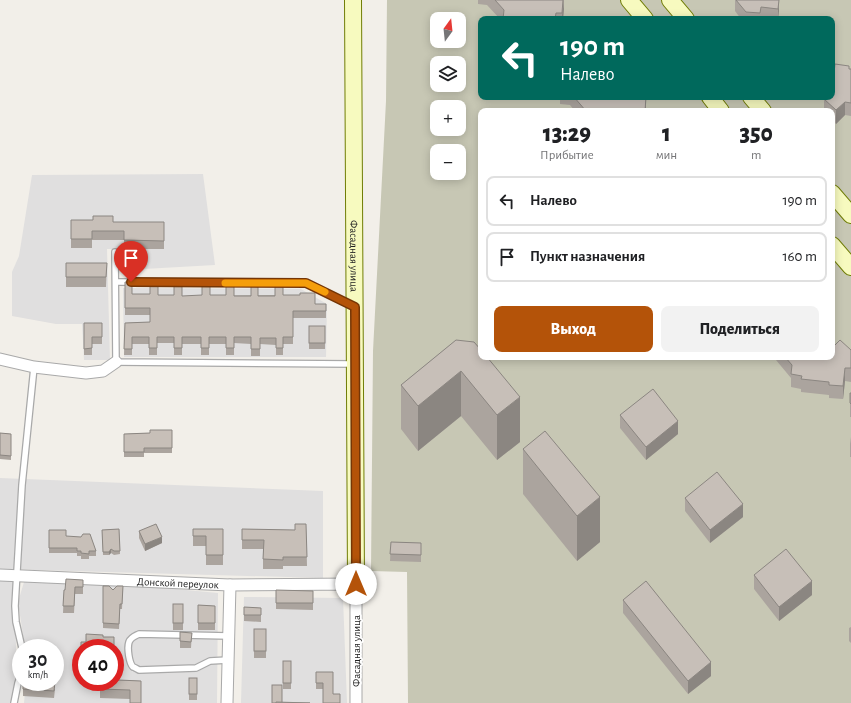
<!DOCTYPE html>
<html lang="ru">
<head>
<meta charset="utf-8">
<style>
  body { margin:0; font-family:"Alegreya Sans",sans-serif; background:#f2f2f2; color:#202124; height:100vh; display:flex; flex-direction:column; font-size:15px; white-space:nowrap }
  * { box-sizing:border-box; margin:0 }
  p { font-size:13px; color:#757577 }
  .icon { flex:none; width:22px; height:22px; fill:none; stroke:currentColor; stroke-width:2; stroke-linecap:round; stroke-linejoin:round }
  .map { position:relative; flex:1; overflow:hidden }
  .side { position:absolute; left:478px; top:108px; width:357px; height:252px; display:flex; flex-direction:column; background:#fff; border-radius:8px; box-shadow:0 2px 10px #0003 }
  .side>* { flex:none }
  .hud { position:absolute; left:478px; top:16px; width:357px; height:84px; border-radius:8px; box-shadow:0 2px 10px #0003; background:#00695c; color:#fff; overflow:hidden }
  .needle { width:26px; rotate:15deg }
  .tools { position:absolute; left:430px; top:12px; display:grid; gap:8px }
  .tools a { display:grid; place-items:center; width:36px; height:36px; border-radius:8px; background:#fff; box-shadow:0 2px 10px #0003; font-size:20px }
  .speed { position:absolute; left:12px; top:639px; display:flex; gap:8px; font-size:20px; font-weight:700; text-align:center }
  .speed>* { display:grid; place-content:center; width:52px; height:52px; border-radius:50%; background:#fff; box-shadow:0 2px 10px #0003; line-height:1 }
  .speed small { font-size:10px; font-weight:400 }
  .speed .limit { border:6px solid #d22; background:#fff; color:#111 }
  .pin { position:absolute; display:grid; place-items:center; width:34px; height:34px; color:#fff; margin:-41px -17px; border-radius:50% 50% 50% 0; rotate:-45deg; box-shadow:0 0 4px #0007 }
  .pin .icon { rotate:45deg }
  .me { position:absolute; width:44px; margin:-22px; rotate:0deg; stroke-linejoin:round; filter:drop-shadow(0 0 3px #0008) }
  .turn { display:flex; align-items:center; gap:14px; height:84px; padding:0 16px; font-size:18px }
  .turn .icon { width:52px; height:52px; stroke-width:2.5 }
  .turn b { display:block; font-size:28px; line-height:34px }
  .eta { display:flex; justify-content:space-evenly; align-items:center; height:68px; text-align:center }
  .eta b { font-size:24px; font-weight:800; line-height:28px }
  .cta { display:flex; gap:8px; margin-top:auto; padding:8px 16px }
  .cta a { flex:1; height:46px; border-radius:8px; background:#b45309; color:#fff; font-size:16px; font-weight:800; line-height:46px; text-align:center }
  .cta a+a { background:#f2f2f2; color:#202124 }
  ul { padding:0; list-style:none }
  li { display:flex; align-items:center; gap:12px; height:50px; margin:0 8px 6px; padding:0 8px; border:2px solid #e0e0e0; border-radius:8px }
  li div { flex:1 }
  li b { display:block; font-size:15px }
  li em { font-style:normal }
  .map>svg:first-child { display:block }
  .residential { fill:#e0dfdf; fill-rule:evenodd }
  .construction { fill:#c7c7b4; fill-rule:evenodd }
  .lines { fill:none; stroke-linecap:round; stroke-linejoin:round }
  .lane-casing { stroke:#a9a9a9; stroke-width:8 }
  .street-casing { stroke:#a9a9a9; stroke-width:13 }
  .secondary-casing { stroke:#707d05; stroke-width:18 }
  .lane { stroke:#fff; stroke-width:5.5 }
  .street { stroke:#fff; stroke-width:11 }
  .secondary { stroke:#f7fabf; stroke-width:16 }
  .wall { fill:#aba49e }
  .shaded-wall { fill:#8b8681 }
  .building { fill:#c7bfb8; stroke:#8b8681 }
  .route-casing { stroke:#753606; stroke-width:10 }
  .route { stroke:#b45309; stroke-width:7 }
  .slow { stroke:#f59e0b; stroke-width:7 }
  .labels { text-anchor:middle; stroke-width:3.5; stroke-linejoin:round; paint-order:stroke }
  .street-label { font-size:11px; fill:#222; stroke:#fff }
</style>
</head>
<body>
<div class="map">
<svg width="851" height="703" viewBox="0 0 851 703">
  <rect width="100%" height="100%" fill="#f2efe9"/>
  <g class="residential">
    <path d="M 203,174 L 215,265 L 126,270 L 124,249 L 107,249 L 110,360 L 84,360 L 82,324 L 56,324 L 12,316 L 12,272 L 19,256 L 32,175 Z"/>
    <path d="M 123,288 L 301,289 L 327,304 L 326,357 L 124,357 Z"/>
    <path d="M 0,478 L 323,491 L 323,578 L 0,569 Z"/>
    <path d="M 0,581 L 14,581 L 17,680 L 15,703 L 0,703 Z"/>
    <path d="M 24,582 L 113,583 L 218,593 L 217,703 L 24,703 L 26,682 L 55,682 L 55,648 L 26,648 L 23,635 L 18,602 ZM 81,648 L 115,648 L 115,682 L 81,682 Z"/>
    <path d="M 244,597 L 343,598 L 347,703 L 241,703 Z"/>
  </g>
  <path class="construction" d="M 387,0 L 851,0 L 851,703 L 408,703 L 407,572 L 371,571 L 373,351 L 386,101 ZM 437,19 L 459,19 L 459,41 L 437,41 ZM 481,19 L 832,19 L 832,97 L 481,97 ZM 437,63 L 459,63 L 459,85 L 437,85 ZM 437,107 L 459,107 L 459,129 L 437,129 ZM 481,111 L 832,111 L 832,357 L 481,357 ZM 437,151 L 459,151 L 459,173 L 437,173 Z"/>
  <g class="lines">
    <defs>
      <g id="lane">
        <path d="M 115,252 L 116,362 L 353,364"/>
        <path d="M 116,282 L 306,283 L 352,306"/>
        <path d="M 22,648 L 16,622 L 15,606 L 22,485 L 34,367"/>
        <path d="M 228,660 L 210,661 L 196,668 L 139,670 C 139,670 134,667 133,667 C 129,663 127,648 129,642 C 131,637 135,636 139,634 L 229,636"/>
        <path d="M 14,703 L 18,683 L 21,674"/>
      </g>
      <g id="street">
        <path d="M 0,359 L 34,367 L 86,373 L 103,371 L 116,362"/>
        <path id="s1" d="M 0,575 L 230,585 L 356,584 L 356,703"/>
        <path d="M 227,703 L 230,585"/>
      </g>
      <g id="secondary">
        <path id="s2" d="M 353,0 L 356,584"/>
        <path d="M 629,0 L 645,19"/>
        <path d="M 670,0 L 686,19"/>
        <path d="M 710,97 L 721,111"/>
        <path d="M 751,97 L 763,111"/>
        <path d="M 832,193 L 851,215"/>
        <path d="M 832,245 L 851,267"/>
      </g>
    </defs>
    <use href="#lane" class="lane-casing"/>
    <use href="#street" class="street-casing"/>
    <use href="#secondary" class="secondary-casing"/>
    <use href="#lane" class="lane"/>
    <use href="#street" class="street"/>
    <use href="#secondary" class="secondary"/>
  </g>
  <g class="wall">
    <path d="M 478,0 L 564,0 L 563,19 L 500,19 L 487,5 L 478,4 Z"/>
    <path d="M 735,0 L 779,0 L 778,19 L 741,19 L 735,11 Z"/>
    <path d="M 849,69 L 851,69 L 851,116 L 845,115 L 836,124 L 832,120 L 832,111 L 824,111 L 824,97 Z"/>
    <path d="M 560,97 L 646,97 L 646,111 L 575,111 L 570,105 L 560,104 Z"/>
    <path d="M 71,220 L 113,222 L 164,222 L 164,249 L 124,249 L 124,240 L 92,240 L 92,248 L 71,248 Z"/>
    <path d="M 66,263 L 107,263 L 106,287 L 66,287 Z"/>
    <path d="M 125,282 L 132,294 L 158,295 L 182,296 L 283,295 L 315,304 L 326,304 L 326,318 L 293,318 L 293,344 L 283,344 L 283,355 L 276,355 L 276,345 L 260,344 L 260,356 L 251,356 L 251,344 L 234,343 L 234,355 L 226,355 L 226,344 L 209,344 L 209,355 L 201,355 L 201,344 L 182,344 L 182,355 L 174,355 L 174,343 L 157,343 L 157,355 L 149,355 L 149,344 L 132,344 L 132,355 L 124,355 L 125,323 L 150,322 L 150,315 L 125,315 Z"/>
    <path d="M 84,323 L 102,323 L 102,344 L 92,344 L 92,355 L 84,355 Z"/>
    <rect x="309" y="326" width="16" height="23"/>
    <path d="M 456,340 L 520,442 L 497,460 L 461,416 L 418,451 L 401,429 L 401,385 Z"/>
    <path d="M 851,350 L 851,382 L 845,381 L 843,399 L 829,398 L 829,395 L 801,392 L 801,389 L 791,387 L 791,378 L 776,360 L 767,359 L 767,357 L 832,357 Z"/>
    <path d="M 851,393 L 851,417 L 850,417 L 850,403 Z"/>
    <path d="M 620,415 L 678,434 L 646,460 L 620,428 Z"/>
    <path d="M 172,430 L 172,453 L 144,453 L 144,457 L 124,457 L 124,434 L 150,433 Z"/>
    <path d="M 0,433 L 11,434 L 11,460 L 0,459 Z"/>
    <path d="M 851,437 L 851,457 L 850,457 L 850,444 Z"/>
    <path d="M 523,449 L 600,542 L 577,561 L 523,494 Z"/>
    <path d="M 685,498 L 743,517 L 710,543 L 685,511 Z"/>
    <path d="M 306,524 L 307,566 L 283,566 L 283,569 L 263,569 L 263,549 L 242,549 L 242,529 L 295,530 Z"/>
    <path d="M 119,529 L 120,554 L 114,555 L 111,553 L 109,555 L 103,555 L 102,530 Z"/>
    <path d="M 193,529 L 223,529 L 223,565 L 206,565 L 206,546 L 193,546 Z"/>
    <path d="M 49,530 L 66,536 L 96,551 L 96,556 L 89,556 L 89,559 L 81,559 L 81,556 L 77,556 L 77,553 L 49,553 Z"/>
    <path d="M 139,531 L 162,543 L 145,551 L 139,538 Z"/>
    <path d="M 391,542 L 421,543 L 421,562 L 390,561 Z"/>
    <path d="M 754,575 L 812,595 L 779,621 L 754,589 Z"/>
    <path d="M 83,580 L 83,594 L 75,594 L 74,613 L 63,613 L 64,590 L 65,590 Z"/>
    <path d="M 103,586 L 113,590 L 123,586 L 122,609 L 120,609 L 119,629 L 103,628 Z"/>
    <path d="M 276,590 L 313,591 L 313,610 L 276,609 Z"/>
    <path d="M 623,600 L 711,676 L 688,694 L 623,613 Z"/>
    <rect x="173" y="604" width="10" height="26"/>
    <path d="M 198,605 L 215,606 L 215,630 L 198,630 Z"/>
    <path d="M 244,607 L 261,608 L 261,622 L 244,621 Z"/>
    <path d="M 851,627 L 851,643 L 849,641 L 849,628 Z"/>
    <rect x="254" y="629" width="12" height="29"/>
    <path d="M 180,632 L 192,633 L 191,648 L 180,648 Z"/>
    <path d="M 103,637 L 114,637 L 114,648 L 81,648 L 86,642 Z"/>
    <rect x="283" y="661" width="8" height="28"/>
    <path d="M 316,672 L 333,694 L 340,703 L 323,689 L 316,689 Z"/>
    <rect x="189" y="678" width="8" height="22"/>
    <path d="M 118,680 L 141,681 L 130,699 L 100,698 L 100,682 Z"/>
    <path d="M 23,689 L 55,689 L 54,698 L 23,696 Z"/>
  </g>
  <g class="shaded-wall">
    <path d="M 563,0 L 564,9 L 563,19 L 562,19 Z"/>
    <path d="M 779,0 L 779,11 L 778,19 L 778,9 Z"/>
    <path d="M 646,97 L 646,111 L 645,111 Z"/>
    <path d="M 845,102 L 845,115 L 836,124 L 836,110 Z"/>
    <path d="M 845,368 L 845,381 L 843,399 L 843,386 Z"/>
    <path d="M 461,371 L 461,416 L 418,451 L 418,406 Z"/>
    <path d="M 520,397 L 520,442 L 497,460 L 497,415 Z"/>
    <path d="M 678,421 L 678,434 L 646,460 L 646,447 Z"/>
    <path d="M 600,497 L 600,542 L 577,561 L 577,516 Z"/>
    <path d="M 743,504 L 743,517 L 710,543 L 710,530 Z"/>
    <path d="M 162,537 L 162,543 L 145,551 L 145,544 Z"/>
    <path d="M 111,549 L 111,553 L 109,555 L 109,552 Z"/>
    <path d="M 812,581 L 812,595 L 779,621 L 779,607 Z"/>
    <path d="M 711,662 L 711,676 L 688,694 L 688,681 Z"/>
  </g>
  <g class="building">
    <path d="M 495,0 L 563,0 L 562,13 L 556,13 L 555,19 L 503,19 L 504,10 Z"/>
    <path d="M 736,0 L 779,0 L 778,9 L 761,7 L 760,13 L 746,12 Z"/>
    <path d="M 835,64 L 849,66 L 849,69 L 851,69 L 851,103 L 845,102 L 836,110 L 824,99 L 824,97 L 832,97 L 832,82 L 833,82 Z"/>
    <path d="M 574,97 L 646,97 L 645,111 L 586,111 Z"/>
    <path d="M 93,216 L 113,216 L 113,222 L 164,222 L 164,241 L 124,240 L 124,231 L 92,231 L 92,239 L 71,239 L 71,220 L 93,220 Z"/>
    <path d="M 66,263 L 107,263 L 106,277 L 66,277 Z"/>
    <path d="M 125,282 L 132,282 L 132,294 L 150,294 L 150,284 L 158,284 L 158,295 L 174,295 L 174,284 L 182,284 L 182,296 L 202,295 L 202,284 L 210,284 L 210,295 L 226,295 L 226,284 L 234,284 L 234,296 L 251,296 L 251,284 L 258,284 L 258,296 L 275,296 L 275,284 L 283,284 L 283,295 L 300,295 L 300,293 L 315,293 L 315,304 L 326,304 L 326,311 L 293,311 L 293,337 L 283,337 L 283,348 L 276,348 L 276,338 L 260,338 L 260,349 L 251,349 L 251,337 L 234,337 L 234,348 L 226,348 L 226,337 L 209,337 L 209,348 L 201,348 L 201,337 L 182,337 L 182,348 L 174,348 L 174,337 L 157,337 L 157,348 L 149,348 L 149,337 L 132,337 L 132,349 L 124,349 L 125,323 L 150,322 L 150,308 L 125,308 Z"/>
    <path d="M 84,323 L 102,323 L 102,337 L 92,337 L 92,348 L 84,349 Z"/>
    <rect x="309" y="326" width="16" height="17"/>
    <path d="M 456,340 L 474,342 L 481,350 L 481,357 L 487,357 L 520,397 L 497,415 L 461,371 L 418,406 L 401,385 Z"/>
    <path d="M 840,340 L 851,350 L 851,368 L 845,368 L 843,386 L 829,385 L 829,382 L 801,379 L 802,376 L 791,374 L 792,365 L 785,357 L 832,357 L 832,348 Z"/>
    <path d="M 653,389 L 678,421 L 646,447 L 620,415 Z"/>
    <path d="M 850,393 L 851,393 L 851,404 L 850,403 Z"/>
    <path d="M 150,430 L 172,430 L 172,448 L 144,448 L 144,452 L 124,452 L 124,434 L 150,433 Z"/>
    <path d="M 545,431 L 600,497 L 577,516 L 523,449 Z"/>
    <path d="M 0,433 L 11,434 L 11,456 L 0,455 Z"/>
    <path d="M 717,472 L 743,504 L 710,530 L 685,498 Z"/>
    <path d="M 156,524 L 162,537 L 145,544 L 139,531 Z"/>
    <path d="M 295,524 L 306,524 L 307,557 L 283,557 L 283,560 L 263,559 L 264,540 L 242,540 L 242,529 L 295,530 Z"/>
    <path d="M 119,529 L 120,551 L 114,551 L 111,549 L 109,552 L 103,552 L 102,530 Z"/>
    <path d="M 193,529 L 223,529 L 223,555 L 206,555 L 206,536 L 193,536 Z"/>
    <path d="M 49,530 L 66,530 L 66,536 L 81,537 L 83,534 L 90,534 L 96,551 L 89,551 L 89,554 L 81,553 L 81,551 L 77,551 L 77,548 L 49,548 Z"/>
    <path d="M 391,542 L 421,543 L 421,555 L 390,554 Z"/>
    <path d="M 786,549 L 812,581 L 779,607 L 754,575 Z"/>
    <path d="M 66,579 L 83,580 L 83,587 L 75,587 L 74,606 L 63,606 L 64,590 L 65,590 Z"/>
    <path d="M 646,581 L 711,662 L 688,681 L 623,600 Z"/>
    <path d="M 103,586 L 109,586 L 113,590 L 117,586 L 123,586 L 122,604 L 120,604 L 119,624 L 103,623 Z"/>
    <path d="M 276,590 L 313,591 L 313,603 L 276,603 Z"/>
    <rect x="173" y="604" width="10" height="19"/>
    <path d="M 198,605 L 215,606 L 215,623 L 198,623 Z"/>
    <path d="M 244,607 L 261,608 L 261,615 L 244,615 Z"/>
    <rect x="254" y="629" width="12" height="22"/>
    <path d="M 180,632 L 192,633 L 191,642 L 180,641 Z"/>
    <path d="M 86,634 L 103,635 L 103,637 L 114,637 L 114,645 L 96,645 L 96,648 L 81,648 L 81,642 L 86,642 Z"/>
    <rect x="283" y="661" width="8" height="22"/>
    <path d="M 316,672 L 333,672 L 333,694 L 340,694 L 340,703 L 323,703 L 323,683 L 316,683 Z"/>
    <path d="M 115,678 L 118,678 L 118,680 L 141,681 L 141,703 L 130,703 L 130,690 L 100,689 L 100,682 L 115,682 Z"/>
    <rect x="189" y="678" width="8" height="16"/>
    <path d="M 23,682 L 55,682 L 54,691 L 23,689 Z"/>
    <rect x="272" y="685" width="10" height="18"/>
    <path d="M 276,702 L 310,703 L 276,703 Z"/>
  </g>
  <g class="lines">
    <defs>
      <path id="route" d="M 131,282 L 306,283 L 355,307 L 356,584"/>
    </defs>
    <use href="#route" class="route-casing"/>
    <use href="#route" class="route"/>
    <path class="slow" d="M 225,283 L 306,283 L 325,292"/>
  </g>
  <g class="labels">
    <g class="street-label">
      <text dy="4" stroke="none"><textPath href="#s2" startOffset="256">Фасадная улица</textPath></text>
      <text dy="4" stroke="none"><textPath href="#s1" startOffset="178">Донской переулок</textPath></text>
      <text transform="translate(356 651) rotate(-90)" y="4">Фасадная улица</text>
    </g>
  </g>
</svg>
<div class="tools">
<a><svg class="needle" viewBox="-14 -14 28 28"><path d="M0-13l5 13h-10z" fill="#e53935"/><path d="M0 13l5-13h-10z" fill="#757577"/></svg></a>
<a><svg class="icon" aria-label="layers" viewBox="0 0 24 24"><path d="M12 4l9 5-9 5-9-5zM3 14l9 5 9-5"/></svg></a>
<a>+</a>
<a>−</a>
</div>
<div class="speed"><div>30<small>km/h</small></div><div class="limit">40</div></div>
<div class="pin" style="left:131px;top:282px;background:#d93025"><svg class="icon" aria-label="arrive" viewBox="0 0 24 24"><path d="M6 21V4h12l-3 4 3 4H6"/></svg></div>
<svg class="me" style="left:356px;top:584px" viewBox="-20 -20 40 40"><circle r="19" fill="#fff"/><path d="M0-13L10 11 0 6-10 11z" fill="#b45309"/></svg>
<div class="hud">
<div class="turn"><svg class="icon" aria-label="left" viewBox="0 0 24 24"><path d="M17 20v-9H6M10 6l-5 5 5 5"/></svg><div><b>190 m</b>Налево</div></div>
</div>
<section class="side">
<div class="eta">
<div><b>13:29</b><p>Прибытие</p></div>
<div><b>1</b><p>мин</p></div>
<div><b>350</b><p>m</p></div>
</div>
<ul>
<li><svg class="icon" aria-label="left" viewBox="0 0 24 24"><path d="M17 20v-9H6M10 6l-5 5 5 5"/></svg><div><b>Налево</b></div><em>190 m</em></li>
<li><svg class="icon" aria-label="arrive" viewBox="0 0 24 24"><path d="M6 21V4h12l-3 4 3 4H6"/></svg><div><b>Пункт назначения</b></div><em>160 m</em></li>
</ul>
<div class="cta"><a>Выход</a><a>Поделиться</a></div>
</section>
</div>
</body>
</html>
